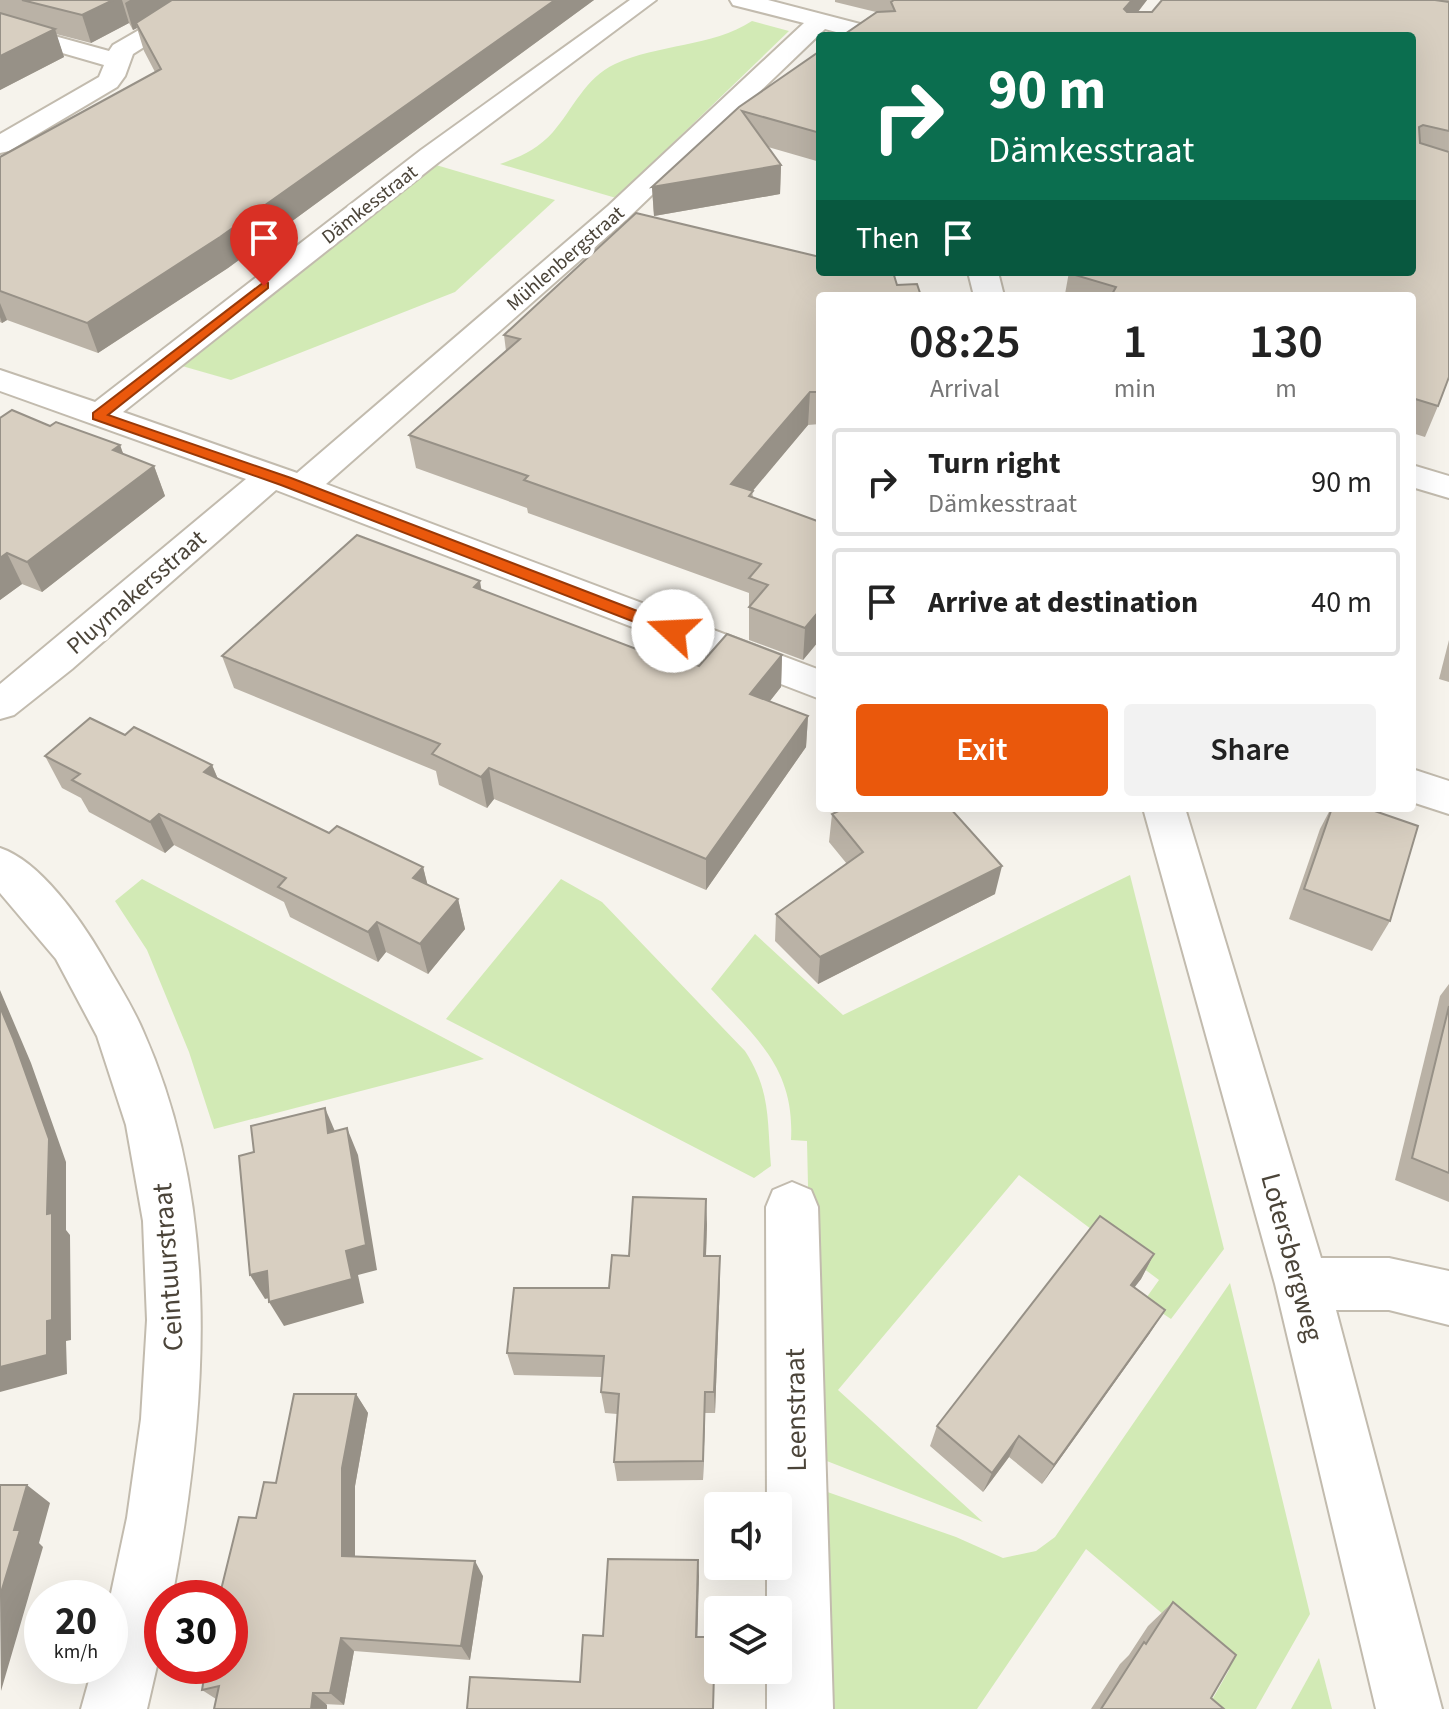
<!DOCTYPE html>
<html lang="en">
<head>
<meta charset="utf-8">
<style>
  body { margin:0; font-family:"Source Sans 3",sans-serif; background:#f2f2f2; color:#222; height:100vh; display:flex; flex-direction:column; font-size:30px; white-space:nowrap }
  * { box-sizing:border-box; margin:0 }
  p { font-size:26px; color:#767676 }
  .icon { flex:none; width:44px; height:44px; fill:none; stroke:currentColor; stroke-width:2; stroke-linecap:round; stroke-linejoin:round }
  .map { position:relative; flex:1; overflow:hidden }
  .side { position:absolute; left:816px; top:292px; width:600px; height:520px; display:flex; flex-direction:column; background:#fff; border-radius:8px; box-shadow:0 8px 32px #0002 }
  .side>* { flex:none }
  .guide { position:absolute; left:816px; top:32px; width:600px; height:244px; border-radius:8px; box-shadow:0 8px 32px #0002; background:#0b6e4f; color:#fff; overflow:hidden }
  .controls { position:absolute; left:704px; top:1492px; display:grid; gap:16px }
  .controls a { display:grid; place-items:center; width:88px; height:88px; border-radius:8px; background:#fff; box-shadow:0 8px 32px #0002; font-size:40px }
  .speed { position:absolute; left:24px; top:1580px; display:flex; gap:16px; font-size:40px; font-weight:700; text-align:center }
  .speed>* { display:grid; place-content:center; width:104px; height:104px; border-radius:50%; background:#fff; box-shadow:0 8px 32px #0002; line-height:1 }
  .speed small { font-size:20px; font-weight:400 }
  .speed .limit { border:12px solid #d22; background:#fff; color:#111 }
  .pin { position:absolute; display:grid; place-items:center; width:68px; height:68px; color:#fff; margin:-82px -34px; border-radius:50% 50% 50% 0; rotate:-45deg; box-shadow:0 0 8px #0007 }
  .pin .icon { rotate:45deg }
  .me { position:absolute; width:88px; margin:-44px; rotate:290deg; stroke-linejoin:round; filter:drop-shadow(0 0 6px #0008) }
  .turn { display:flex; align-items:center; gap:28px; height:168px; padding:0 40px; font-size:36px }
  .turn .icon { width:104px; height:104px; stroke-width:2.5 }
  .turn b { display:block; font-size:56px; line-height:68px }
  .then { display:flex; align-items:center; height:76px; padding:0 40px; background:#0003; gap:16px; font-size:30px }
  .eta { display:flex; justify-content:space-evenly; align-items:center; height:136px; text-align:center }
  .eta b { font-size:48px; font-weight:600; line-height:56px }
  .button { display:flex; gap:16px; margin-top:auto; padding:16px 40px }
  .button a { flex:1; height:92px; border-radius:8px; background:#ea580c; color:#fff; font-size:32px; font-weight:600; line-height:92px; text-align:center }
  .button a+a { background:#f2f2f2; color:#222 }
  ul { padding:0; list-style:none }
  li { display:flex; align-items:center; gap:24px; height:108px; margin:0 16px 12px; padding:0 24px; border:4px solid #e0e0e0; border-radius:8px }
  li div { flex:1 }
  li b { display:block; font-size:30px }
  li em { font-style:normal }
  .map>svg:first-child { display:block }
  .green { fill:#d2eab5 }
  .lines { fill:none; stroke-linecap:round; stroke-linejoin:round }
  .street-casing { stroke:#c2bbae; stroke-width:4 }
  .street { fill:#fff; fill-rule:evenodd }
  .wall { fill:#bab2a6 }
  .shaded-wall { fill:#979187 }
  .building { fill:#d8cfc1; stroke:#979187; stroke-width:2 }
  .route { fill:#ea580c; stroke:#983908; stroke-width:2 }
  .labels { text-anchor:middle; stroke-width:8; stroke-linejoin:round; paint-order:stroke }
  .far-street-label { font-size:20px; fill:#4b4439; stroke:#fff }
  .street-label { font-size:24px; fill:#4b4439; stroke:#fff }
  .near-street-label { font-size:28px; fill:#4b4439; stroke:#fff }
</style>
</head>
<body>
<div class="map">
<svg width="1449" height="1709" viewBox="0 0 1449 1709">
  <rect width="100%" height="100%" fill="#f6f3ec"/>
  <g class="green">
    <path d="M 752,21 L 789,31 L 616,198 L 500,164 C 520,157 538,149 553,132 C 573,109 585,78 615,64 C 658,44 712,47 752,21 Z"/>
    <path d="M 436,165 L 555,200 L 455,292 L 231,380 L 175,364 Z"/>
    <path d="M 1130,875 L 1224,1249 L 1171,1319 L 1144,1301 L 1159,1280 L 1019,1175 L 838,1390 L 983,1522 L 814,1456 L 807,1141 L 791,1140 C 795,1068 756,1038 711,989 L 755,934 L 843,1015 Z"/>
    <path d="M 142,879 L 484,1059 L 214,1129 L 189,1052 L 147,950 L 115,901 Z"/>
    <path d="M 561,879 L 602,902 L 745,1051 C 771,1091 767,1120 771,1166 L 754,1178 L 446,1019 Z"/>
    <path d="M 1230,1283 L 1310,1614 L 1256,1709 L 1221,1709 L 1212,1700 L 1229,1670 L 1086,1549 L 977,1709 L 821,1709 L 816,1488 L 956,1537 L 1003,1558 L 1036,1551 L 1055,1537 Z"/>
    <path d="M 1319,1658 L 1332,1709 L 1291,1709 Z"/>
  </g>
  <g class="lines">
    <defs>
      <g id="street">
        <path d="M 191,0 L 218,0 L 133,54 L 125,76 L 117,87 L 9,151 L 0,153 L 0,134 L 99,77 L 104,65 L 0,35 L 0,21 L 109,51 L 113,45 Z"/>
        <path d="M 630,0 L 656,0 L 439,162 L 123,412 L 297,473 L 608,206 L 804,23 L 733,5 L 730,0 L 768,0 L 887,31 L 891,36 L 851,36 L 825,29 L 628,218 L 326,484 L 820,670 L 820,699 L 276,490 L 72,669 L 14,715 L 0,719 L 0,684 L 246,479 L 0,391 L 0,370 L 95,402 L 421,150 Z"/>
        <path d="M 968,272 L 998,272 L 1004,296 L 974,296 Z"/>
        <path d="M 1412,465 L 1449,476 L 1449,498 L 1412,487 Z"/>
        <path d="M 1412,769 L 1449,781 L 1449,814 L 1412,802 Z"/>
        <path d="M 1143,808 L 1185,808 L 1321,1258 L 1389,1258 L 1449,1271 L 1449,1325 L 1389,1310 L 1336,1310 L 1442,1709 L 1376,1709 L 1275,1284 Z"/>
        <path d="M 0,848 C 40,861 81,920 102,956 C 116,981 132,1005 143,1031 C 223,1211 207,1410 172,1598 L 162,1598 L 162,1644 L 147,1709 L 81,1709 L 93,1666 L 110,1666 L 110,1598 L 127,1518 L 141,1419 L 147,1320 L 143,1221 L 126,1125 L 97,1036 L 56,959 L 0,893 Z"/>
        <path d="M 792,1182 L 811,1190 L 818,1207 L 833,1709 L 767,1709 L 767,1670 L 778,1670 L 778,1610 L 767,1610 L 767,1566 L 778,1566 L 778,1506 L 767,1506 L 766,1207 L 773,1190 Z"/>
      </g>
    </defs>
    <use href="#street" class="street-casing"/>
    <use href="#street" class="street"/>
  </g>
  <g class="wall">
    <path d="M 0,0 L 594,0 L 228,268 L 98,353 L 7,320 L 2,323 L 0,322 L 0,157 L 155,72 L 144,51 L 137,28 L 133,30 L 129,23 L 91,43 L 56,34 L 64,57 L 0,90 Z"/>
    <path d="M 835,0 L 1147,0 L 1138,12 L 1152,12 L 1162,0 L 1449,0 L 1449,377 L 1438,406 L 1425,437 L 1412,433 L 1412,296 L 1070,296 L 1065,294 L 1069,272 L 1412,272 L 1412,36 L 842,36 L 876,12 L 835,2 Z"/>
    <path d="M 820,51 L 820,162 L 768,147 L 781,165 L 780,194 L 654,216 L 652,187 L 739,107 Z"/>
    <path d="M 897,285 L 820,296 L 820,424 L 808,425 L 752,491 L 753,497 L 820,522 L 820,643 L 818,642 L 803,660 L 749,640 L 749,593 L 528,513 L 527,508 L 416,468 L 409,435 L 506,351 L 504,335 Z"/>
    <path d="M 0,418 L 50,426 L 120,445 L 123,454 L 154,466 L 165,496 L 42,592 L 22,584 L 0,600 Z"/>
    <path d="M 481,590 L 665,660 L 699,666 L 782,655 L 781,687 L 770,701 L 808,716 L 806,747 L 706,890 L 494,799 L 487,808 L 439,785 L 436,771 L 234,688 L 222,656 Z"/>
    <path d="M 1449,640 L 1449,682 L 1439,679 Z"/>
    <path d="M 125,735 L 212,765 L 218,779 L 329,833 L 423,867 L 427,884 L 458,899 L 465,929 L 428,974 L 386,952 L 378,962 L 290,917 L 284,902 L 174,845 L 165,853 L 89,812 L 81,798 L 62,788 L 45,756 Z"/>
    <path d="M 1331,808 L 1366,808 L 1390,921 L 1372,951 L 1289,919 L 1320,829 Z"/>
    <path d="M 832,814 L 995,894 L 818,984 L 775,941 L 776,914 L 847,864 L 829,842 Z"/>
    <path d="M 1449,984 L 1449,1202 L 1395,1180 L 1440,996 Z"/>
    <path d="M 707,1224 L 706,1256 L 720,1256 L 720,1280 L 715,1413 L 705,1413 L 703,1480 L 617,1481 L 614,1462 L 617,1414 L 605,1413 L 601,1392 L 602,1377 L 514,1375 L 507,1353 L 609,1288 L 629,1256 Z"/>
    <path d="M 1154,1254 L 1141,1279 L 1134,1287 L 1150,1333 L 1042,1484 L 1009,1457 L 983,1492 L 930,1446 L 937,1426 Z"/>
    <path d="M 356,1394 L 368,1413 L 355,1486 L 355,1556 L 483,1576 L 470,1660 L 354,1651 L 344,1705 L 216,1699 L 202,1690 L 256,1518 L 276,1483 Z"/>
    <path d="M 1173,1602 L 1211,1698 L 1224,1709 L 1091,1709 L 1120,1664 L 1129,1655 L 1148,1626 Z"/>
  </g>
  <g class="shaded-wall">
    <path d="M 113,0 L 122,0 L 129,23 L 91,43 L 82,15 Z"/>
    <path d="M 130,0 L 185,0 L 136,23 L 137,28 L 133,30 L 125,3 Z"/>
    <path d="M 555,0 L 594,0 L 228,268 L 98,353 L 87,323 Z"/>
    <path d="M 1132,0 L 1147,0 L 1119,36 L 1124,9 Z"/>
    <path d="M 55,29 L 64,57 L 0,90 L 0,56 Z"/>
    <path d="M 781,165 L 780,194 L 654,216 L 652,187 Z"/>
    <path d="M 0,303 L 7,320 L 2,323 L 0,317 Z"/>
    <path d="M 810,392 L 808,425 L 731,517 L 731,484 Z"/>
    <path d="M 120,445 L 131,475 L 113,450 Z"/>
    <path d="M 154,466 L 165,496 L 42,592 L 27,562 Z"/>
    <path d="M 7,553 L 22,584 L 0,600 L 0,558 Z"/>
    <path d="M 480,581 L 485,613 L 474,587 Z"/>
    <path d="M 820,610 L 818,642 L 803,660 L 805,628 Z"/>
    <path d="M 782,655 L 781,687 L 750,726 L 750,694 Z"/>
    <path d="M 808,716 L 806,747 L 706,890 L 706,859 Z"/>
    <path d="M 212,765 L 225,796 L 204,772 Z"/>
    <path d="M 489,768 L 494,799 L 487,808 L 481,777 Z"/>
    <path d="M 159,814 L 174,845 L 165,853 L 150,822 Z"/>
    <path d="M 1002,866 L 995,894 L 818,984 L 820,957 Z"/>
    <path d="M 423,867 L 431,898 L 413,878 Z"/>
    <path d="M 458,899 L 465,929 L 428,974 L 420,944 Z"/>
    <path d="M 377,922 L 386,952 L 378,962 L 368,932 Z"/>
    <path d="M 0,990 L 31,1063 L 66,1162 L 66,1230 L 70,1235 L 71,1340 L 66,1341 L 67,1374 L 0,1392 L 0,1367 L 47,1214 L 0,1007 Z"/>
    <path d="M 325,1108 L 337,1136 L 328,1133 Z"/>
    <path d="M 347,1128 L 358,1155 L 377,1270 L 358,1275 L 364,1303 L 284,1326 L 269,1302 L 346,1251 Z"/>
    <path d="M 706,1199 L 707,1224 L 705,1280 L 704,1256 Z"/>
    <path d="M 1154,1254 L 1141,1279 L 1118,1309 L 1131,1285 Z"/>
    <path d="M 720,1256 L 720,1280 L 715,1413 L 714,1392 Z"/>
    <path d="M 267,1271 L 282,1295 L 265,1299 L 250,1275 Z"/>
    <path d="M 1165,1310 L 1150,1333 L 1042,1484 L 1054,1465 Z"/>
    <path d="M 705,1392 L 705,1413 L 703,1480 L 703,1461 Z"/>
    <path d="M 356,1394 L 368,1413 L 355,1486 L 355,1571 L 342,1556 L 342,1468 Z"/>
    <path d="M 1019,1436 L 1009,1457 L 983,1492 L 992,1473 Z"/>
    <path d="M 27,1485 L 50,1503 L 39,1543 L 43,1547 L 1,1691 L 0,1596 L 14,1530 Z"/>
    <path d="M 698,1560 L 699,1576 L 697,1651 L 696,1637 Z"/>
    <path d="M 475,1561 L 483,1576 L 470,1660 L 461,1646 Z"/>
    <path d="M 341,1638 L 354,1651 L 344,1705 L 330,1693 Z"/>
    <path d="M 313,1693 L 327,1705 L 327,1709 L 311,1709 Z"/>
  </g>
  <g class="building">
    <path d="M 22,0 L 113,0 L 82,15 Z"/>
    <path d="M 172,0 L 555,0 L 220,237 L 87,323 L 0,291 L 0,157 L 161,69 L 136,23 Z"/>
    <path d="M 894,0 L 1132,0 L 1124,9 L 1127,12 L 1152,12 L 1162,0 L 1435,0 L 1449,2 L 1449,131 L 1423,125 L 1419,127 L 1420,143 L 1449,152 L 1449,377 L 1438,406 L 1412,398 L 1412,296 L 1111,296 L 1116,287 L 1075,275 L 1077,272 L 1412,272 L 1412,36 L 1097,36 L 1090,34 L 1088,36 L 842,36 L 877,12 L 895,11 L 891,2 Z"/>
    <path d="M 0,13 L 55,29 L 0,56 Z"/>
    <path d="M 820,51 L 820,133 L 742,111 L 781,165 L 652,187 L 739,107 Z"/>
    <path d="M 636,213 L 820,257 L 820,272 L 893,272 L 897,285 L 917,284 L 921,296 L 820,296 L 820,392 L 810,392 L 731,484 L 753,491 L 749,496 L 820,522 L 820,610 L 805,628 L 749,607 L 768,585 L 749,578 L 761,564 L 524,480 L 528,476 L 409,435 L 520,339 L 504,335 Z"/>
    <path d="M 12,410 L 50,426 L 56,422 L 120,445 L 113,450 L 154,466 L 27,562 L 7,553 L 0,558 L 0,418 Z"/>
    <path d="M 357,535 L 480,581 L 474,587 L 665,660 L 670,654 L 699,666 L 727,634 L 782,655 L 750,694 L 808,716 L 706,859 L 489,768 L 481,777 L 432,754 L 440,744 L 222,656 Z"/>
    <path d="M 90,718 L 125,735 L 134,727 L 212,765 L 204,772 L 329,833 L 337,826 L 423,867 L 413,878 L 458,899 L 420,944 L 377,922 L 368,932 L 278,887 L 286,878 L 159,814 L 150,822 L 72,780 L 80,774 L 45,756 Z"/>
    <path d="M 845,808 L 950,808 L 1002,866 L 820,957 L 776,914 L 863,852 L 832,814 Z"/>
    <path d="M 1332,808 L 1366,808 L 1418,826 L 1390,921 L 1304,889 Z"/>
    <path d="M 1449,1006 L 1449,1173 L 1412,1158 Z"/>
    <path d="M 0,1007 L 13,1038 L 49,1139 L 47,1214 L 52,1213 L 52,1320 L 47,1321 L 47,1355 L 0,1367 Z"/>
    <path d="M 325,1108 L 328,1133 L 347,1128 L 366,1245 L 346,1251 L 352,1279 L 269,1302 L 267,1271 L 250,1275 L 239,1156 L 254,1152 L 251,1126 Z"/>
    <path d="M 633,1197 L 706,1199 L 704,1256 L 720,1256 L 714,1392 L 705,1392 L 703,1461 L 614,1462 L 619,1394 L 601,1392 L 604,1356 L 507,1353 L 514,1288 L 609,1288 L 612,1255 L 629,1256 Z"/>
    <path d="M 1100,1216 L 1154,1254 L 1131,1285 L 1165,1310 L 1054,1465 L 1019,1436 L 992,1473 L 937,1426 Z"/>
    <path d="M 294,1394 L 356,1394 L 342,1468 L 342,1556 L 475,1561 L 461,1646 L 341,1638 L 330,1693 L 313,1693 L 311,1709 L 214,1709 L 219,1686 L 202,1690 L 206,1666 L 230,1666 L 230,1598 L 219,1598 L 239,1517 L 256,1518 L 264,1482 L 276,1483 Z"/>
    <path d="M 0,1485 L 27,1485 L 14,1530 L 20,1530 L 0,1596 Z"/>
    <path d="M 608,1559 L 698,1560 L 696,1637 L 715,1637 L 713,1709 L 467,1709 L 470,1677 L 580,1682 L 583,1635 L 603,1636 Z"/>
    <path d="M 1173,1602 L 1236,1655 L 1211,1698 L 1224,1709 L 1101,1709 L 1144,1642 L 1146,1644 Z"/>
  </g>
  <path class="route" d="M 264,282 L 268,283 L 268,288 L 108,415 L 291,478 L 679,627 L 679,635 L 668,635 L 281,485 L 93,419 L 93,413 Z"/>
  <g class="labels">
    <g class="far-street-label">
      <text transform="translate(369 204) rotate(-38)" y="7">Dämkesstraat</text>
      <text transform="translate(565 258) rotate(-41)" y="7">Mühlenbergstraat</text>
    </g>
    <g class="street-label">
      <text transform="translate(136 592) rotate(-41)" y="8">Pluymakersstraat</text>
    </g>
    <g class="near-street-label">
      <text transform="translate(1293 1257) rotate(75)" y="10">Lotersbergweg</text>
      <text transform="translate(167 1267) rotate(-94)" y="10">Ceintuurstraat</text>
      <text transform="translate(795 1410) rotate(-91)" y="10">Leenstraat</text>
    </g>
  </g>
</svg>
<div class="controls">
<a><svg class="icon" aria-label="sound" viewBox="0 0 24 24"><path d="M4 9h4l5-4v14l-5-4H4zM17 9q2 3 0 6"/></svg></a>
<a><svg class="icon" aria-label="layers" viewBox="0 0 24 24"><path d="M12 4l9 5-9 5-9-5zM3 14l9 5 9-5"/></svg></a>
</div>
<div class="speed"><div>20<small>km/h</small></div><div class="limit">30</div></div>
<div class="pin" style="left:264px;top:286px;background:#d93025"><svg class="icon" aria-label="arrive" viewBox="0 0 24 24"><path d="M6 21V4h12l-3 4 3 4H6"/></svg></div>
<svg class="me" style="left:673px;top:631px" viewBox="-20 -20 40 40"><circle r="19" fill="#fff"/><path d="M0-13L10 11 0 6-10 11z" fill="#ea580c"/></svg>
<div class="guide">
<div class="turn"><svg class="icon" aria-label="right" viewBox="0 0 24 24"><path d="M7 20v-9h11M14 6l5 5-5 5"/></svg><div><b>90 m</b>Dämkesstraat</div></div>
<div class="then">Then<svg class="icon" aria-label="arrive" viewBox="0 0 24 24"><path d="M6 21V4h12l-3 4 3 4H6"/></svg></div>
</div>
<section class="side">
<div class="eta">
<div><b>08:25</b><p>Arrival</p></div>
<div><b>1</b><p>min</p></div>
<div><b>130</b><p>m</p></div>
</div>
<ul>
<li><svg class="icon" aria-label="right" viewBox="0 0 24 24"><path d="M7 20v-9h11M14 6l5 5-5 5"/></svg><div><b>Turn right</b><p>Dämkesstraat</p></div><em>90 m</em></li>
<li><svg class="icon" aria-label="arrive" viewBox="0 0 24 24"><path d="M6 21V4h12l-3 4 3 4H6"/></svg><div><b>Arrive at destination</b></div><em>40 m</em></li>
</ul>
<div class="button"><a>Exit</a><a>Share</a></div>
</section>
</div>
</body>
</html>
